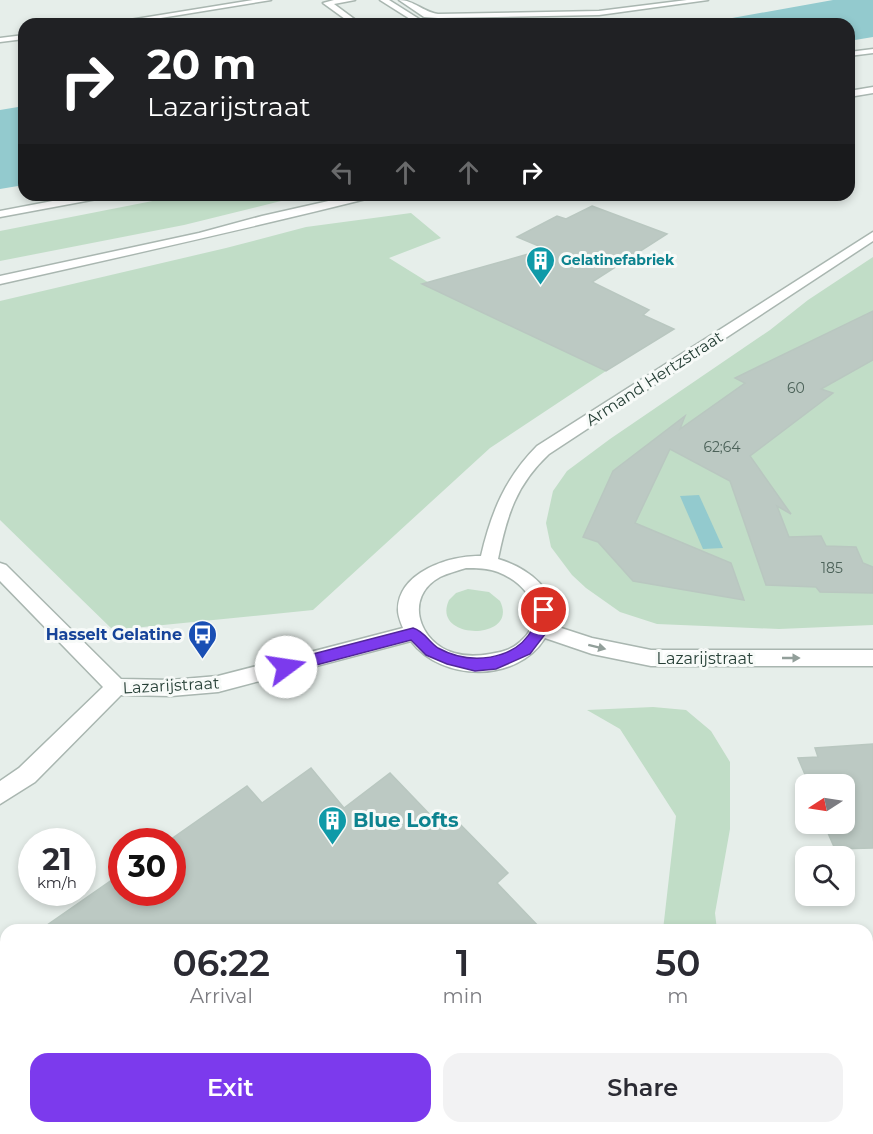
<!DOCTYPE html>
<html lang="en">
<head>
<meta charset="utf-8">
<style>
  body { margin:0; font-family:Montserrat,sans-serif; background:#f2f2f3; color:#2b2b33; height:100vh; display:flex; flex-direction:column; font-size:22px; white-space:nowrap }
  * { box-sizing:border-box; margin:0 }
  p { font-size:20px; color:#7c7c81 }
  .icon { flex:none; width:33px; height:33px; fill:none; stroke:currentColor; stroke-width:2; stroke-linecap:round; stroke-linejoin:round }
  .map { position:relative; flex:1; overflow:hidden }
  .drawer { position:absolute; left:0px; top:924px; width:873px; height:210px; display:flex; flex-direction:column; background:#fff; border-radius:18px 18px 0 0; box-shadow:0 3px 9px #0003 }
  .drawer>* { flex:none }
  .guide { position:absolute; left:18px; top:18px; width:837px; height:183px; border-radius:18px; box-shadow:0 3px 9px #0003; background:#202124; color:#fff; overflow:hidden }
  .needle { width:39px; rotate:258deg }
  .buttons { position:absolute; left:795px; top:774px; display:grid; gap:12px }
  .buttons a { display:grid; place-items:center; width:60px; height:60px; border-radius:12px; background:#fff; box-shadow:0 3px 9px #0003; font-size:30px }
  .speed { position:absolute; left:18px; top:828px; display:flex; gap:12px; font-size:30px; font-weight:700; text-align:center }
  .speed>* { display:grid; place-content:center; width:78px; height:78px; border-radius:50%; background:#fff; box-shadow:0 3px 9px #0003; line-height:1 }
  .speed small { font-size:15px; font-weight:400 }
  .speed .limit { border:9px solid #d22; background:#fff; color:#111 }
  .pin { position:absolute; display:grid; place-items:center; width:51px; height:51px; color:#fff; margin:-26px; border:3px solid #fff; border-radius:50%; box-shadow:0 2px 6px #0007 }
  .me { position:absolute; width:66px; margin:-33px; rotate:76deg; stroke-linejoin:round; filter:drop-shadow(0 0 4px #0008) }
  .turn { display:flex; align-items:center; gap:21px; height:126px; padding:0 30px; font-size:27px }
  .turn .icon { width:78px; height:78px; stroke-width:2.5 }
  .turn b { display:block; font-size:42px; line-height:51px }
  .lanes { display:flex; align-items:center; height:57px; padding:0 30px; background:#0003; justify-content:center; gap:30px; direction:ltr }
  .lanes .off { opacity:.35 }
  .eta { display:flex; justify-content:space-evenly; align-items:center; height:102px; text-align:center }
  .eta b { font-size:36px; font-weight:600; line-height:42px }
  .cta { display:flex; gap:12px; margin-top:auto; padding:12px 30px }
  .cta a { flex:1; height:69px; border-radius:18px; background:#7c3aed; color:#fff; font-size:24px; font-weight:600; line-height:69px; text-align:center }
  .cta a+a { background:#f2f2f3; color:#2b2b33 }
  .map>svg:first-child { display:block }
  .green { fill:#c1ddc7 }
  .water { fill:#93cace }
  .building { fill:#bcc9c3; stroke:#b9c7c0; stroke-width:1.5 }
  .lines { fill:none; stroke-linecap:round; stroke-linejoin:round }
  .service-casing { stroke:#a9b6b0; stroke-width:3 }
  .pedestrian-casing { stroke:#a9b6b0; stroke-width:3 }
  .minor-casing { stroke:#a9b6b0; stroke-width:3 }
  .service { fill:#fff; fill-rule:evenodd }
  .pedestrian { fill:#fff; fill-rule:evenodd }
  .minor { fill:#fff; fill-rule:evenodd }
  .oneway { fill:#929f9a }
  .route { fill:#7c3aed; stroke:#51269a; stroke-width:1.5 }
  .labels { text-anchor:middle; stroke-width:6; stroke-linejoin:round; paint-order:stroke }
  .far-culture-label { font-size:14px; font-weight:bold; fill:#0d838f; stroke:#f7faf8; text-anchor:start }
  .number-label { font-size:14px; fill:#4c6259 }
  .street-label { font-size:16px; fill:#263f36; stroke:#f7faf8 }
  .transit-label { font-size:16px; font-weight:bold; fill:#164399; stroke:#f7faf8; text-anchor:end }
  .near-culture-label { font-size:20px; font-weight:bold; fill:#0d838f; stroke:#f7faf8; text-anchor:start }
</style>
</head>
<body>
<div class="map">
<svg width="873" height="1134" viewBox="0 0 873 1134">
  <rect width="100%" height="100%" fill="#e6eeea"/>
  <g class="green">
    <path d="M 183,195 L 305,195 L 184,225 L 0,261 L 0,231 Z"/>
    <path d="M 411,213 L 441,238 L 389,258 L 455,299 L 606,371 L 490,448 L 313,610 L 113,630 L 0,520 L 0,301 L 226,248 L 306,227 Z"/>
    <path d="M 873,257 L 873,625 L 779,629 L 657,624 L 620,612 L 586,588 L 572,575 L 551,547 L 546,523 L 553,491 L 567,471 L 610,439 L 770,330 L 808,300 Z"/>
    <path d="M 468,589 L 489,592 L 500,601 C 520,641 430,641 449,600 L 456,593 Z"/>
    <path d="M 653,707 L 686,710 L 711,731 L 730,762 L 730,829 L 715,913 L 717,930 L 663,930 L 676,816 L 620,729 L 587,710 Z"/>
    <path d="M 626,1128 L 754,1128 L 753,1134 L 625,1134 Z"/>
  </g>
  <g class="water">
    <path d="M 833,0 L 873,0 L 873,37 L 849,41 L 849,24 L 699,24 Z"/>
    <path d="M 24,106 L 24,185 L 0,189 L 0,110 Z"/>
    <path d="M 699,495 L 723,548 L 703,549 L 680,496 Z"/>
  </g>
  <g class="building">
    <path d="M 592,206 L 667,234 L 592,282 L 649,310 L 643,315 L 674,329 L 606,371 L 422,284 L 546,249 L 517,237 L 557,216 L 566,219 Z"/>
    <path d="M 873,311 L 873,360 L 821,389 L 833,393 L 750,456 L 791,514 L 777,506 L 789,537 L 821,536 L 826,546 L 856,547 L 863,563 L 873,567 L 873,593 L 820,592 L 816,587 L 766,585 L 730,481 L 670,449 L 635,523 L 731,563 L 744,600 L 633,581 L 598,542 L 583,537 L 613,471 L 685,416 L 680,429 L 745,383 L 735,378 Z"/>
    <path d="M 873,744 L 873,848 L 835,849 L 824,824 L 844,824 L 844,784 L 809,784 L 798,758 L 818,757 L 815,748 Z"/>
    <path d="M 311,768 L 344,808 L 390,773 L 438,823 L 450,814 L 508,873 L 497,883 L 542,930 L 40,930 L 122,873 L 122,892 L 172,892 L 172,842 L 167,842 L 247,786 L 262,803 Z"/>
  </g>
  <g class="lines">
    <defs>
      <g id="service">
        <path d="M 399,0 C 414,0 423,12 438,14 L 599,11 L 687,0 L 708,0 L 599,15 L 438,18 L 424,17 Z"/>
        <path d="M 84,195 L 107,195 L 102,198 L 0,217 L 0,211 Z"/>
      </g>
      <g id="pedestrian">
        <path d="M 334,0 L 355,0 L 334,4 L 361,24 L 352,24 L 323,3 Z"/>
        <path d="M 380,0 L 389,0 L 427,24 L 418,24 Z"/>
        <path d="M 873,49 L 873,53 L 849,56 L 849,52 Z"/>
      </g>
      <g id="minor">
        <path d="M 253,0 L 271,0 L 124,24 L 105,24 Z"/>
        <path d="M 24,35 L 24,39 L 0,42 L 0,38 Z"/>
        <path d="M 873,87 L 873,93 L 849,97 L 849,91 Z"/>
        <path d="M 355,195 L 375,195 L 374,197 C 250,228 125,256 0,284 L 0,276 L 199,233 L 262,216 Z"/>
        <path d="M 873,232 L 873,241 L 549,454 C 516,485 507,515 498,559 C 526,567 561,591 552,625 L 592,638 L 651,650 L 873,650 L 873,666 L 651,666 L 592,654 L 545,638 C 517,683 442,682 411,641 L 218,692 L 171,696 L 121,695 L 35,782 L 0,804 L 0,781 L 19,768 L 103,687 L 0,581 L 0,563 L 6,565 L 121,679 L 171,680 L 218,676 L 403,628 C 401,623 398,616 398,610 C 398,572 450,555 481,556 C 491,513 505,478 537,446 ZM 466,568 C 476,568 488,568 498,572 C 529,584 550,616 520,642 C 511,650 502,652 490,654 C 478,656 467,657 454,653 C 419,643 403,597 440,577 C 448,573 457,571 466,568 Z"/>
      </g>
    </defs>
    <use href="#service" class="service-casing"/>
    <use href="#pedestrian" class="pedestrian-casing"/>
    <use href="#minor" class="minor-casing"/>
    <use href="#service" class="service"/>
    <use href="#pedestrian" class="pedestrian"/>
    <use href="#minor" class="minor"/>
  </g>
  <defs><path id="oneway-solid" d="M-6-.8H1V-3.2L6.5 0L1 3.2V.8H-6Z" transform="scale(1.5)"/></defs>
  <g class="oneway">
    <use href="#oneway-solid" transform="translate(597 647) rotate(14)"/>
    <use href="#oneway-solid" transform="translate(791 658)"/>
  </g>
  <path class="route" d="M 544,605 L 551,610 L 549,629 L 530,654 L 496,669 L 475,671 L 447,664 L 426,655 L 411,640 L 286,673 L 281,671 L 279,667 L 281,663 L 286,661 L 413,628 C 424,631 429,642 438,648 C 469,665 515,662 533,628 C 537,622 535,613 539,606 Z"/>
  <defs>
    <symbol id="building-pin" viewBox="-11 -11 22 30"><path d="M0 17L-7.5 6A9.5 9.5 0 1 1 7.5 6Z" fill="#0f9aa8" stroke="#f7faf8"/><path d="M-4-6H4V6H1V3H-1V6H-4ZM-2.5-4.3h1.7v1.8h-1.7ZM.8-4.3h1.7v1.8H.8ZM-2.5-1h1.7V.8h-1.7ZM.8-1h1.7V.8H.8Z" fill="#fff"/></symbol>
    <symbol id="bus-pin" viewBox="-11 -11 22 30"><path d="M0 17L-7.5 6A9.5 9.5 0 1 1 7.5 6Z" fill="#1a4fb4" stroke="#f7faf8"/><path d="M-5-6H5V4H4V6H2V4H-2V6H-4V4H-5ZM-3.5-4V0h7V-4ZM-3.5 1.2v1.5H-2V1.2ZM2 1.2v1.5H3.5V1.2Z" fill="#fff"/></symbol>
  </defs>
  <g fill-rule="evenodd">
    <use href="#building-pin" x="524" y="244" width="33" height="45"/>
    <use href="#bus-pin" x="186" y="618" width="33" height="45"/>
    <use href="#building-pin" x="316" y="804" width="33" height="45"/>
  </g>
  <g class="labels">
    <g class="far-culture-label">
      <text x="561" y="265">Gelatinefabriek</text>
    </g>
    <g class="number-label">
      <text x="796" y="393">60</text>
      <text x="722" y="452">62;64</text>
      <text x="832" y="573">185</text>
    </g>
    <g class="street-label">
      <text transform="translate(654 378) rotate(-33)" y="6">Armand Hertzstraat</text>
      <text x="705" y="664">Lazarijstraat</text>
      <text transform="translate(171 685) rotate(-3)" y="6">Lazarijstraat</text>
    </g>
    <g class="transit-label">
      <text x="182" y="640">Hasselt Gelatine</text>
    </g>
    <g class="near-culture-label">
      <text x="353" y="827">Blue Lofts</text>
    </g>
  </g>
</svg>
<div class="buttons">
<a><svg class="needle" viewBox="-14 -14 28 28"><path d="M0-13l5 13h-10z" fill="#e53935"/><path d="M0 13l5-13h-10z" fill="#7c7c81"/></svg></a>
<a><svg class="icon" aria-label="search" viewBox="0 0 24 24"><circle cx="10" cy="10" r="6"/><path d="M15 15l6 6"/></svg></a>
</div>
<div class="speed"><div>21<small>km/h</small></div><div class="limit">30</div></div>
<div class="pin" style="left:544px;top:610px;background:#d93025"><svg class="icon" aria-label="arrive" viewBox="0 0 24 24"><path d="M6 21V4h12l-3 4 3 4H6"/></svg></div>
<svg class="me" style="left:286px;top:667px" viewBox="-20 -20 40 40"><circle r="19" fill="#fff"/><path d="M0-13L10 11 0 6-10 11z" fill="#7c3aed"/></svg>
<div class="guide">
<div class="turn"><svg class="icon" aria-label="right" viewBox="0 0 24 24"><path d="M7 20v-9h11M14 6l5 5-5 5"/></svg><div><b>20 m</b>Lazarijstraat</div></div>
<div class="lanes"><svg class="icon off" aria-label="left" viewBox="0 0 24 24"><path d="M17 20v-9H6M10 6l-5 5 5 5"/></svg><svg class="icon off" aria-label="ahead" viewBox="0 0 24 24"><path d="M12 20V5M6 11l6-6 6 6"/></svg><svg class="icon off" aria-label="ahead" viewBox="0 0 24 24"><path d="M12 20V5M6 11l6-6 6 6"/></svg><svg class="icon" aria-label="right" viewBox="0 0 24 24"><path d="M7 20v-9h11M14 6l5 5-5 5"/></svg></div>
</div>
<section class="drawer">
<div class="eta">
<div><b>06:22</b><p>Arrival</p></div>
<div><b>1</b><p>min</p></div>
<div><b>50</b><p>m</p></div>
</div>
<div class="cta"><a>Exit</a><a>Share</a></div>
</section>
</div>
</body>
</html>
